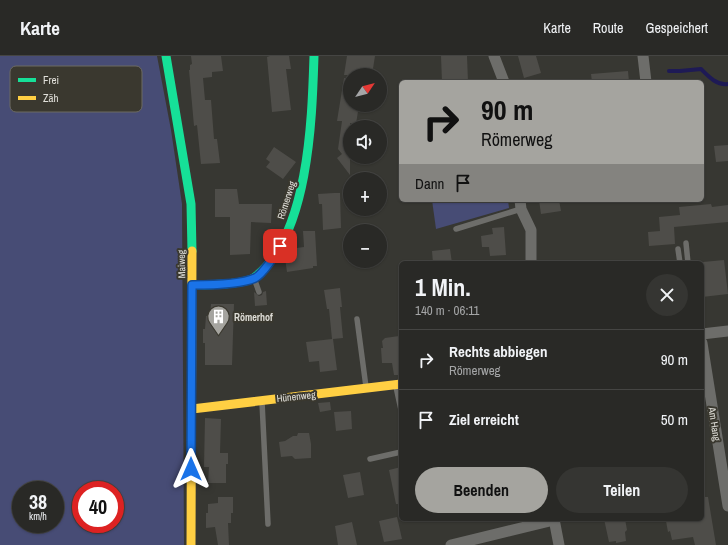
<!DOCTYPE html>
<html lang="de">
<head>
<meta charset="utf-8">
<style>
  body { margin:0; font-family:"Archivo Narrow",sans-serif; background:#353532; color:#f1f3f6; height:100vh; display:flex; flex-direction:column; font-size:15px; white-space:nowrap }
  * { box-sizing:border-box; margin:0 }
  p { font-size:13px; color:#a5a6a7 }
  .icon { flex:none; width:22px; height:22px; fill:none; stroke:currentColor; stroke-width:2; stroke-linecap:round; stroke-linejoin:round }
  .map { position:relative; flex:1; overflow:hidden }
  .sheet { position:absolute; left:399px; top:205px; width:305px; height:260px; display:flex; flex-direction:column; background:#292926; border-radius:6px; box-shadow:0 1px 3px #0004,0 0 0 1px #454543 }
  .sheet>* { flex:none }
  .banner { position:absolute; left:399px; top:24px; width:305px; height:122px; border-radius:6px; box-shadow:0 1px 3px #0004,0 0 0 1px #454543; background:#a5a49f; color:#111; overflow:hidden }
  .needle { width:26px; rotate:55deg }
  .fabs { position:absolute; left:343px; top:12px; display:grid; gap:8px }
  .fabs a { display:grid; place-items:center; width:44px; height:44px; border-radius:50%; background:#292926; box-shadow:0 1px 3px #0004,0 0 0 1px #454543; font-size:20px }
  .speed { position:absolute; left:12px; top:425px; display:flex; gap:8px; font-size:20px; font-weight:700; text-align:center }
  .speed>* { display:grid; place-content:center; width:52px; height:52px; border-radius:50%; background:#292926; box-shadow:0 1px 3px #0004,0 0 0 1px #454543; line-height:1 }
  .speed small { font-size:10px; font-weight:400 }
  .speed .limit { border:6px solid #d22; background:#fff; color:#111 }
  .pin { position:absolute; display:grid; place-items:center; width:34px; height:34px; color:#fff; margin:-17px; border-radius:8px; box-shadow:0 2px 6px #0006 }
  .me { position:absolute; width:44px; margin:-22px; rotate:0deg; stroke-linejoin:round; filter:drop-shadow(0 0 3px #0008) }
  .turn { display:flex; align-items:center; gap:14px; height:84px; padding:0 16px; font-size:18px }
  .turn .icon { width:52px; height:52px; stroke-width:2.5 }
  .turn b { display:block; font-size:28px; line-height:34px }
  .then { display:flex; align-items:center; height:38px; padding:0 16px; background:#0003; gap:8px; font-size:15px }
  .round { display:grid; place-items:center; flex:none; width:42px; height:42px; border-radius:21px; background:#353532 }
  .summary { display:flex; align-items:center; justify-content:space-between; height:68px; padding:0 16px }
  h1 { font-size:24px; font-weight:800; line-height:30px }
  .primary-button { display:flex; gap:8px; margin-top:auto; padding:8px 16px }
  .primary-button a { flex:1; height:46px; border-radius:24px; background:#a5a49f; color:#111; font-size:16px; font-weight:800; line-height:46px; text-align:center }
  .primary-button a+a { background:#353532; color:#f1f3f6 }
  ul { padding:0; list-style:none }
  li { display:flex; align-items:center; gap:12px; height:60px; padding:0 16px; border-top:1px solid #454543 }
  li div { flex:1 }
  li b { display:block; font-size:15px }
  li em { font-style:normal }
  header { display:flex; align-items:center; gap:24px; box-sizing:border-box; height:56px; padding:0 20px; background:#292926; border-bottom:1px solid #454543 }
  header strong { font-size:19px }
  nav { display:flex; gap:22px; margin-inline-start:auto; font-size:14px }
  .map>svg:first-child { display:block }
  .green { fill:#474c75; fill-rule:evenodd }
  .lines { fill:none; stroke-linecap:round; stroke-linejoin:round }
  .stream { stroke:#1e1a55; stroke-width:4 }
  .building { fill:#4e4d49 }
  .lane { stroke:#6d6d6a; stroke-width:5.5 }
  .street { stroke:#6d6d6a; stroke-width:11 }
  .fast { stroke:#16e098; stroke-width:9 }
  .slow { stroke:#ffcf43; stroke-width:9 }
  .route-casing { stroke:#114b97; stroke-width:10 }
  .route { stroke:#1a73e8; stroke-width:7 }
  .labels { text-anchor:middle; stroke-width:4; stroke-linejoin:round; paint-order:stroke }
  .street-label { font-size:10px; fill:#e0dfd9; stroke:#3a382f }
  .poi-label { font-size:10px; font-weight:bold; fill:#e0dfd9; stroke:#3a382f; text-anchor:start }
  .key { fill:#3a382f; stroke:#6c6a62; stroke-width:1 }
  .key-label { font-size:11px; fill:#e0dfd9 }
</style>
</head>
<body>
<header>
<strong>Karte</strong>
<nav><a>Karte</a><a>Route</a><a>Gespeichert</a></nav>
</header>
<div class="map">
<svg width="728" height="489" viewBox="0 0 728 489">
  <rect width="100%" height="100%" fill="#373732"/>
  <g class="green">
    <path d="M 0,0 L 157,0 L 171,74 L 182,148 L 184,489 L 0,489 ZM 21,434 L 55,434 L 55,468 L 21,468 ZM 81,434 L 115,434 L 115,468 L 81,468 Z"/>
    <path d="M 432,144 L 508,144 L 509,152 L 436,173 Z"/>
  </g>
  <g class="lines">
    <path class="stream" d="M 669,15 L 680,15 L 701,13 C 708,20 717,30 728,28"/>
  </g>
  <g class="building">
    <path d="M 191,0 L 221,0 L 223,15 L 212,16 L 212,21 L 203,22 L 205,44 L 211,44 L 214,83 L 217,83 L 220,107 L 201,108 L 197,69 L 194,70 L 189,14 L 190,14 L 190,9 L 192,8 Z"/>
    <path d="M 270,0 L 289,0 L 291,13 L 286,13 L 291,54 L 272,56 L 267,1 Z"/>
    <path d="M 347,0 L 375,0 L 372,19 L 344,19 Z"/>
    <path d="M 441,0 L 467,0 L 468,26 L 442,26 Z"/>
    <path d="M 518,0 L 536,0 L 541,17 L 524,22 Z"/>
    <path d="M 628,15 L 629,26 L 592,26 L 591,18 Z"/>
    <path d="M 344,22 L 350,23 L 350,49 L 359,49 L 356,68 L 350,67 L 350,119 L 337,102 L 342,98 L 338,93 L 342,65 L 337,65 Z"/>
    <path d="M 728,89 L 728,105 L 716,106 L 714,90 Z"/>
    <path d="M 274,91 L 296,106 L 283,123 L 266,111 L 270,106 L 266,103 Z"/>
    <path d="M 215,133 L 237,133 L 239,148 L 272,148 L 271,167 L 251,166 L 250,198 L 230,199 L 230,161 L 215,161 Z"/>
    <path d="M 334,137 L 340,137 L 341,172 L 323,174 L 322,148 L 319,148 L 318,138 Z"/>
    <path d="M 539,144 L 559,144 L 561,155 L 541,158 Z"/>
    <path d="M 711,148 L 712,151 L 728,149 L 728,166 L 674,171 L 675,188 L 649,190 L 648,176 L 660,175 L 659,161 L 680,159 L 679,151 Z"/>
    <path d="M 504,171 L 506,199 L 490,200 L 489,191 L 482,191 L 481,180 L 493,178 L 492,172 Z"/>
    <path d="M 303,175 L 315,175 L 317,210 L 313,210 L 313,212 L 287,216 L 285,202 L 289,193 L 304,191 Z"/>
    <path d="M 450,193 L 452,207 L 433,207 L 432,195 Z"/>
    <path d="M 724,204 L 728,238 L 702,241 L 702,223 L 705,223 L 703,206 Z"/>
    <path d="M 340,232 L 342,251 L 340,251 L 343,282 L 333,283 L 337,314 L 320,316 L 319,305 L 309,306 L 306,286 L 332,283 L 329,253 L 327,253 L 324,234 Z"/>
    <path d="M 266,235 L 267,249 L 255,250 L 254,236 L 259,240 L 262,239 L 263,236 Z"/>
    <path d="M 211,248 L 234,248 L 232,309 L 205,309 L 205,287 L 203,287 L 203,273 L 205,273 L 206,260 L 210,260 Z"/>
    <path d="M 399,280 L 401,319 L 394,319 L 392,307 L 382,307 L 381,292 L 383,292 L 382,285 L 385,282 Z"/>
    <path d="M 330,346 L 331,354 L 320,356 L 318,347 Z"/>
    <path d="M 351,355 L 352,373 L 336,375 L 334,356 Z"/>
    <path d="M 205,362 L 221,363 L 220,397 L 228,397 L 228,408 L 226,408 L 226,427 L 208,427 L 209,411 L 204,411 Z"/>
    <path d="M 298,377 L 309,377 L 311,388 L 311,402 L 295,403 L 292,400 L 281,401 L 279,386 L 285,385 L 293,380 L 297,380 Z"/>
    <path d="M 401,411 L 401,448 L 396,448 L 389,414 Z"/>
    <path d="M 360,416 L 364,439 L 348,442 L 343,419 Z"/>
    <path d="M 218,441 L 233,441 L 233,457 L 231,457 L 231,467 L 228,467 L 229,489 L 218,489 L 215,471 L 206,472 L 206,457 L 208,457 L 208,448 L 218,447 Z"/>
    <path d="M 702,441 L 708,441 L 716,489 L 695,489 L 693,481 L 672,484 L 670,475 L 668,476 L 666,465 L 678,463 L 702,463 Z"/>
    <path d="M 397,461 L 402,483 L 384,486 L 379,465 Z"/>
    <path d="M 604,463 L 625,463 L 627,474 L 625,476 L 626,485 L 616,487 L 616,485 L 609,486 Z"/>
    <path d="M 352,466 L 357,489 L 338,489 L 335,470 Z"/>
  </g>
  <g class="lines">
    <g class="lane">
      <path d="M 456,173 L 521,153"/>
      <path d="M 686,187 L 688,207"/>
      <path d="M 678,193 L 680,207"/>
      <path d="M 254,222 L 259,236"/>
      <path d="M 357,263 L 366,331"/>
      <path d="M 396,331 L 401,354"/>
      <path d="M 262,346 L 268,468"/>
      <path d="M 370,403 L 401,396"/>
    </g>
    <g class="street">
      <path d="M 494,0 L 504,26"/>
      <path d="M 643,0 L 646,26"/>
      <path d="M 520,144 L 521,153 L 531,174 L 531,207"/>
      <path d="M 702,278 L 728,275"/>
      <path d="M 702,287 L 728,450"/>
      <path d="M 554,463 L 559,489"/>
      <path d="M 451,489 L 554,464"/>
    </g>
    <g class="fast">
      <path d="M 166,0 L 191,148 L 192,195"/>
      <path d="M 192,229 C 206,229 245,229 255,221 C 309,179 312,63 314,0"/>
    </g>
    <g class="slow">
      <path d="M 192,353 L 401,328"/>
      <path d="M 191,489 L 192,195"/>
    </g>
  </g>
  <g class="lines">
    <defs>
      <path id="route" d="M 191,413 L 192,229 C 209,229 240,229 255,222 C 263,218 276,198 280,190"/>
    </defs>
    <use href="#route" class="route-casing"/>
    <use href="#route" class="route"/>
  </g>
  <defs>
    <symbol id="building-pin" viewBox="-11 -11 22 30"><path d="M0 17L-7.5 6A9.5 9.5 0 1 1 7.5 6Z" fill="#a5a49f" stroke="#3a382f"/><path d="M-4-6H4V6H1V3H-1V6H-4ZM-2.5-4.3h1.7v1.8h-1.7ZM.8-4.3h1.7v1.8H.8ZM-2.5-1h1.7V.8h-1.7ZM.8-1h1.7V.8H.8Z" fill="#fff"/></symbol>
  </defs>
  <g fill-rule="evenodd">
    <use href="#building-pin" x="206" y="248" width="25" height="34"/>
  </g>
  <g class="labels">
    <g class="street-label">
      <text transform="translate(286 144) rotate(-72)" y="4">Römerweg</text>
      <text transform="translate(181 208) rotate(-91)" y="4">Maiweg</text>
      <text transform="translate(296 340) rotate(-6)" y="4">Hünenweg</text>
      <text transform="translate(715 368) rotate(81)" y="4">Am Hang</text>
    </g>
    <g class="poi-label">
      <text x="234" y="265">Römerhof</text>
    </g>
  </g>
  <rect x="10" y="10" width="132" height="46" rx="6" class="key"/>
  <rect x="18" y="22" width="18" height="4" fill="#16e098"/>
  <rect x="18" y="40" width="18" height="4" fill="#ffcf43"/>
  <g class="key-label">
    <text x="43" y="28">Frei</text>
    <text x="43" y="46">Zäh</text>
  </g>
</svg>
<div class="fabs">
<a><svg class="needle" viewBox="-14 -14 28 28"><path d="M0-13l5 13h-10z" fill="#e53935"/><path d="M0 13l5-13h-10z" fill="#a5a6a7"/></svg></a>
<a><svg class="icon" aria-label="sound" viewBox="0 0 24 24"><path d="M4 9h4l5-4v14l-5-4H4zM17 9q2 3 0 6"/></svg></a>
<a>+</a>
<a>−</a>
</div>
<div class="speed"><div>38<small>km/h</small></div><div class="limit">40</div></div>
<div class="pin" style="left:280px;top:190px;background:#d93025"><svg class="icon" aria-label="arrive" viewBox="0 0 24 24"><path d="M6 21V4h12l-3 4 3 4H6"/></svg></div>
<svg class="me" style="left:191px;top:413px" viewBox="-20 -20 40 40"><path d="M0-17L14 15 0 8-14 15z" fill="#1a73e8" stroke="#fff" stroke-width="4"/></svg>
<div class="banner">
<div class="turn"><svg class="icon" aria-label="right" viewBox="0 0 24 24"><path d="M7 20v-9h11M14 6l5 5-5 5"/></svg><div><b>90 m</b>Römerweg</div></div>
<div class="then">Dann<svg class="icon" aria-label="arrive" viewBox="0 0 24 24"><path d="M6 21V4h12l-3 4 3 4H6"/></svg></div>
</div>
<section class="sheet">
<div class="summary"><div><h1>1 Min.</h1><p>140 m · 06:11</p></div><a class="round"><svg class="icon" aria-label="close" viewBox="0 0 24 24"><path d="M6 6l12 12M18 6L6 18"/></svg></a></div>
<ul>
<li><svg class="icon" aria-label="right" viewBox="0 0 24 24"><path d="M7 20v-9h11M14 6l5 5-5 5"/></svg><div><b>Rechts abbiegen</b><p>Römerweg</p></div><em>90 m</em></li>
<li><svg class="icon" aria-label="arrive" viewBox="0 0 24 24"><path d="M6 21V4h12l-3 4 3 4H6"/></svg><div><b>Ziel erreicht</b></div><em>50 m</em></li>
</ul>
<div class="primary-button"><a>Beenden</a><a>Teilen</a></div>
</section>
</div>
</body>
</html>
